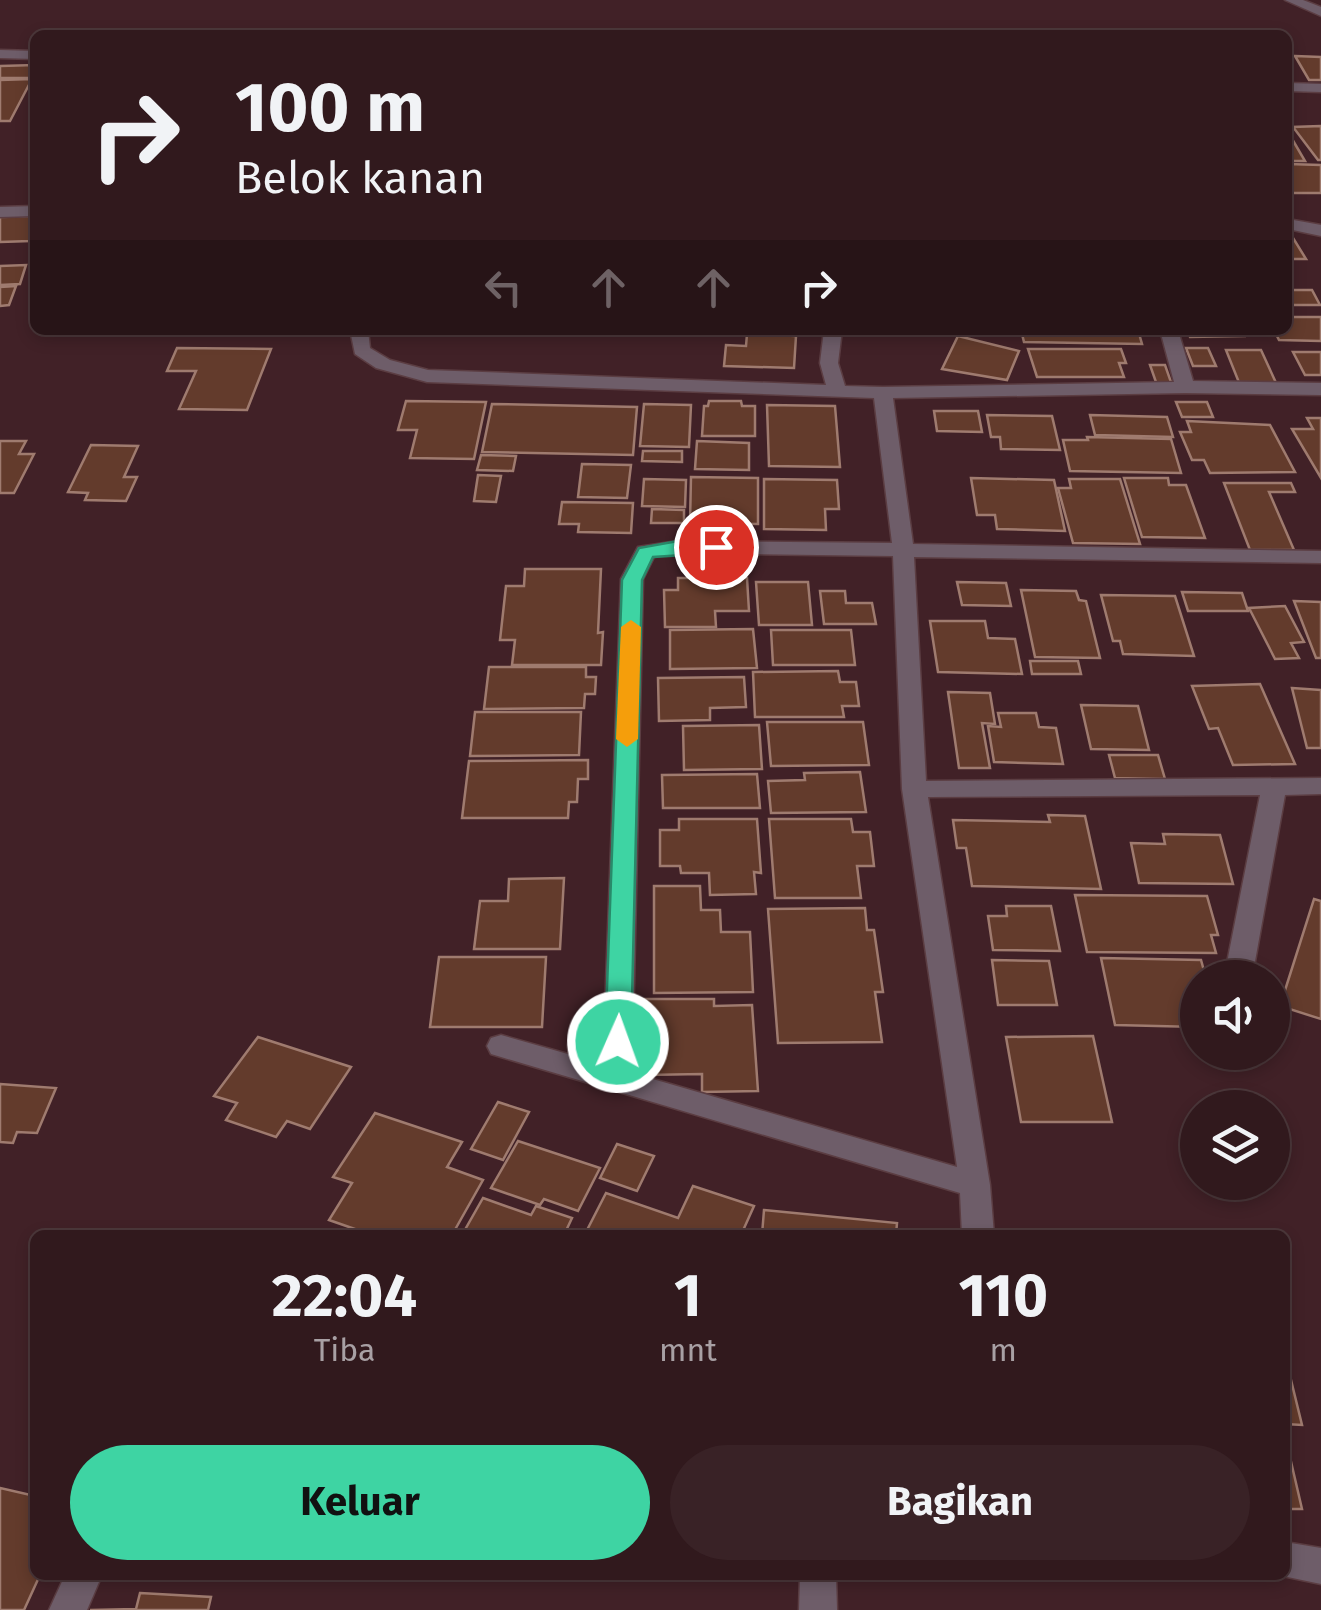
<!DOCTYPE html>
<html lang="id">
<head>
<meta charset="utf-8">
<style>
  body { margin:0; font-family:"Fira Sans",sans-serif; background:#392226; color:#f1f3f6; height:100vh; display:flex; flex-direction:column; font-size:38px; white-space:nowrap }
  * { box-sizing:border-box; margin:0 }
  p { font-size:32px; color:#a8a0a4 }
  .icon { flex:none; width:55px; height:55px; fill:none; stroke:currentColor; stroke-width:2; stroke-linecap:round; stroke-linejoin:round }
  .map { position:relative; flex:1; overflow:hidden }
  .drawer { position:absolute; left:30px; top:1230px; width:1260px; height:350px; display:flex; flex-direction:column; background:#31191d; border-radius:15px; box-shadow:0 5px 15px #0003,0 0 0 2px #4c383b }
  .drawer>* { flex:none }
  .guide { position:absolute; left:30px; top:30px; width:1262px; height:305px; border-radius:15px; box-shadow:0 5px 15px #0003,0 0 0 2px #4c383b; background:#31191d; color:#f1f3f6; overflow:hidden }
  .fabs { position:absolute; left:1180px; top:960px; display:grid; gap:20px }
  .fabs a { display:grid; place-items:center; width:110px; height:110px; border-radius:50%; background:#31191d; box-shadow:0 5px 15px #0003,0 0 0 2px #4c383b; font-size:50px }
  .pin { position:absolute; display:grid; place-items:center; width:85px; height:85px; color:#fff; margin:-42px; border:5px solid #fff; border-radius:50%; box-shadow:0 2px 10px #0007 }
  .me { position:absolute; width:110px; margin:-55px; rotate:2deg; stroke-linejoin:round; filter:drop-shadow(0 0 8px #0008) }
  .turn { display:flex; align-items:center; gap:35px; height:210px; padding:0 40px; font-size:45px }
  .turn .icon { width:130px; height:130px; stroke-width:2.5 }
  .turn b { display:block; font-size:70px; line-height:85px }
  .lanes { display:flex; align-items:center; height:95px; padding:0 40px; background:#0003; justify-content:center; gap:50px; direction:ltr }
  .lanes .off { opacity:.35 }
  .eta { display:flex; justify-content:space-evenly; align-items:center; height:170px; text-align:center }
  .eta b { font-size:60px; font-weight:700; line-height:70px }
  .primary-button { display:flex; gap:20px; margin-top:auto; padding:20px 40px }
  .primary-button a { flex:1; height:115px; border-radius:60px; background:#3ed4a3; color:#111; font-size:40px; font-weight:700; line-height:115px; text-align:center }
  .primary-button a+a { background:#392226; color:#f1f3f6 }
  .map>svg:first-child { display:block }
  .building { fill:#633b2c; stroke:#9f7b6f; stroke-width:2.5 }
  .lines { fill:none; stroke-linecap:round; stroke-linejoin:round }
  .minor-casing { stroke:#5b3d42; stroke-width:3 }
  .tertiary-casing { stroke:#5b3d42; stroke-width:3 }
  .minor { fill:#6e5d69; fill-rule:evenodd }
  .tertiary { fill:#6e5d69; fill-rule:evenodd }
  .route { fill:#3ed4a3; stroke:#288a6a; stroke-width:2.5 }
  .slow { fill:#f59e0b }
</style>
</head>
<body>
<div class="map">
<svg width="1321" height="1610" viewBox="0 0 1321 1610">
  <rect width="100%" height="100%" fill="#412127"/>
  <g class="building">
    <path d="M 1295,56 L 1321,57 L 1321,80 L 1309,80 Z"/>
    <path d="M 35,65 L 35,78 L 0,78 L 0,66 Z"/>
    <path d="M 32,79 L 10,121 L 0,121 L 0,80 Z"/>
    <path d="M 1321,126 L 1321,160 L 1318,160 L 1293,127 Z"/>
    <path d="M 1288,132 L 1305,161 L 1288,161 Z"/>
    <path d="M 1288,164 L 1321,165 L 1321,193 L 1288,193 Z"/>
    <path d="M 35,216 L 30,241 L 0,242 L 0,217 Z"/>
    <path d="M 1288,233 L 1290,233 L 1306,259 L 1288,259 Z"/>
    <path d="M 26,265 L 20,284 L 0,285 L 0,266 Z"/>
    <path d="M 16,286 L 9,305 L 0,306 L 0,287 Z"/>
    <path d="M 1288,290 L 1312,290 L 1320,305 L 1288,305 Z"/>
    <path d="M 1288,317 L 1321,317 L 1321,341 L 1279,340 L 1274,330 L 1288,330 Z"/>
    <path d="M 1021,330 L 1138,330 L 1142,344 L 1024,342 Z"/>
    <path d="M 1187,330 L 1241,330 L 1244,336 L 1190,337 Z"/>
    <path d="M 747,334 L 796,336 L 794,368 L 724,366 L 726,345 L 746,346 Z"/>
    <path d="M 958,336 L 1019,351 L 1007,380 L 942,369 Z"/>
    <path d="M 177,348 L 271,349 L 247,410 L 179,409 L 196,371 L 167,371 Z"/>
    <path d="M 1186,348 L 1208,348 L 1216,366 L 1193,366 Z"/>
    <path d="M 1028,349 L 1121,349 L 1126,363 L 1119,363 L 1124,377 L 1037,377 Z"/>
    <path d="M 1226,350 L 1261,350 L 1277,385 L 1240,385 Z"/>
    <path d="M 1293,352 L 1321,352 L 1321,375 L 1305,375 Z"/>
    <path d="M 1150,365 L 1165,365 L 1172,385 L 1157,385 Z"/>
    <path d="M 406,401 L 486,402 L 474,459 L 410,458 L 417,430 L 398,430 Z"/>
    <path d="M 709,401 L 741,401 L 742,406 L 755,406 L 755,436 L 702,436 L 704,406 L 708,406 Z"/>
    <path d="M 1176,402 L 1207,402 L 1213,417 L 1182,417 Z"/>
    <path d="M 492,404 L 637,407 L 633,455 L 482,452 Z"/>
    <path d="M 644,404 L 691,405 L 689,447 L 640,446 Z"/>
    <path d="M 767,405 L 835,406 L 840,467 L 769,466 Z"/>
    <path d="M 934,411 L 978,411 L 982,432 L 937,431 Z"/>
    <path d="M 987,415 L 1052,416 L 1060,450 L 1001,449 L 1000,437 L 991,437 Z"/>
    <path d="M 1090,415 L 1167,417 L 1173,437 L 1095,435 Z"/>
    <path d="M 1307,418 L 1321,418 L 1321,478 L 1292,429 L 1313,429 Z"/>
    <path d="M 1187,421 L 1270,425 L 1295,472 L 1210,473 L 1204,460 L 1192,460 L 1180,432 L 1191,432 Z"/>
    <path d="M 1087,437 L 1171,439 L 1181,473 L 1070,471 L 1063,440 L 1088,440 Z"/>
    <path d="M 0,441 L 26,441 L 19,454 L 34,454 L 14,493 L 0,493 Z"/>
    <path d="M 697,441 L 749,443 L 749,470 L 695,469 Z"/>
    <path d="M 91,445 L 138,446 L 124,477 L 137,477 L 126,501 L 85,500 L 88,493 L 68,492 Z"/>
    <path d="M 643,451 L 682,451 L 682,462 L 642,461 Z"/>
    <path d="M 481,455 L 516,456 L 513,471 L 477,470 Z"/>
    <path d="M 582,464 L 631,465 L 627,498 L 578,497 Z"/>
    <path d="M 478,475 L 501,476 L 496,502 L 474,501 Z"/>
    <path d="M 691,477 L 758,478 L 758,524 L 690,523 Z"/>
    <path d="M 971,478 L 1054,480 L 1065,531 L 997,529 L 995,515 L 977,515 Z"/>
    <path d="M 1124,478 L 1168,478 L 1169,485 L 1186,485 L 1205,538 L 1142,537 Z"/>
    <path d="M 644,479 L 686,480 L 685,507 L 642,506 Z"/>
    <path d="M 764,479 L 837,480 L 839,509 L 825,509 L 826,530 L 764,529 Z"/>
    <path d="M 1069,479 L 1120,479 L 1140,544 L 1073,543 L 1058,488 L 1071,488 Z"/>
    <path d="M 1224,483 L 1291,483 L 1295,492 L 1269,492 L 1294,550 L 1250,550 Z"/>
    <path d="M 562,502 L 633,503 L 631,533 L 578,532 L 579,524 L 559,524 Z"/>
    <path d="M 652,509 L 684,510 L 684,523 L 651,523 Z"/>
    <path d="M 525,569 L 601,569 L 598,633 L 603,632 L 601,665 L 512,665 L 515,640 L 500,640 L 506,586 L 524,586 Z"/>
    <path d="M 678,578 L 747,578 L 749,611 L 715,611 L 716,627 L 665,627 L 664,590 L 678,590 Z"/>
    <path d="M 756,582 L 808,582 L 812,625 L 759,625 Z"/>
    <path d="M 957,582 L 1006,583 L 1011,606 L 962,605 Z"/>
    <path d="M 1021,590 L 1076,591 L 1079,600 L 1086,601 L 1100,658 L 1035,657 Z"/>
    <path d="M 820,591 L 845,591 L 846,603 L 872,603 L 876,624 L 824,624 Z"/>
    <path d="M 1182,592 L 1242,593 L 1248,611 L 1188,611 Z"/>
    <path d="M 1101,595 L 1175,596 L 1194,656 L 1123,654 L 1120,641 L 1113,641 Z"/>
    <path d="M 1294,601 L 1321,602 L 1321,658 L 1316,658 Z"/>
    <path d="M 1285,606 L 1304,642 L 1291,643 L 1299,658 L 1275,659 L 1249,608 Z"/>
    <path d="M 930,621 L 985,621 L 988,638 L 1015,639 L 1022,674 L 938,672 Z"/>
    <path d="M 753,629 L 757,668 L 670,669 L 670,630 Z"/>
    <path d="M 771,630 L 851,630 L 855,665 L 773,665 Z"/>
    <path d="M 1030,661 L 1078,661 L 1081,674 L 1032,674 Z"/>
    <path d="M 489,667 L 586,667 L 586,677 L 596,677 L 595,694 L 585,694 L 584,708 L 484,709 Z"/>
    <path d="M 838,671 L 840,682 L 856,682 L 859,706 L 842,706 L 844,717 L 755,717 L 753,672 Z"/>
    <path d="M 744,677 L 746,707 L 710,708 L 710,720 L 659,721 L 658,678 Z"/>
    <path d="M 1260,684 L 1295,764 L 1233,765 L 1218,728 L 1209,729 L 1192,686 Z"/>
    <path d="M 1292,688 L 1321,690 L 1321,748 L 1307,748 Z"/>
    <path d="M 948,692 L 990,693 L 995,724 L 982,723 L 990,768 L 959,768 Z"/>
    <path d="M 1081,705 L 1138,706 L 1149,750 L 1091,749 Z"/>
    <path d="M 475,712 L 581,712 L 579,755 L 470,756 Z"/>
    <path d="M 998,713 L 1036,713 L 1039,727 L 1056,728 L 1063,764 L 994,762 L 988,726 L 1001,727 Z"/>
    <path d="M 767,722 L 863,722 L 869,765 L 771,766 Z"/>
    <path d="M 759,725 L 762,769 L 684,770 L 683,726 Z"/>
    <path d="M 1109,755 L 1158,755 L 1165,779 L 1115,778 Z"/>
    <path d="M 588,760 L 588,779 L 578,779 L 577,802 L 569,802 L 568,818 L 462,818 L 469,761 Z"/>
    <path d="M 860,772 L 866,812 L 771,813 L 768,781 L 805,780 L 804,773 Z"/>
    <path d="M 757,774 L 760,808 L 663,808 L 662,775 Z"/>
    <path d="M 1048,815 L 1085,816 L 1101,889 L 972,886 L 966,848 L 957,848 L 953,820 L 1050,822 Z"/>
    <path d="M 679,819 L 757,819 L 761,873 L 754,872 L 756,894 L 710,895 L 709,873 L 681,873 L 680,866 L 660,866 L 660,830 L 679,830 Z"/>
    <path d="M 769,819 L 851,819 L 853,832 L 870,832 L 874,866 L 857,866 L 861,898 L 775,898 Z"/>
    <path d="M 1163,834 L 1220,835 L 1233,884 L 1139,883 L 1131,843 L 1165,844 Z"/>
    <path d="M 564,878 L 560,949 L 474,949 L 480,901 L 508,901 L 509,879 Z"/>
    <path d="M 654,886 L 700,886 L 701,910 L 720,910 L 721,932 L 750,932 L 753,992 L 654,993 Z"/>
    <path d="M 1075,895 L 1207,896 L 1218,935 L 1211,935 L 1216,953 L 1087,952 Z"/>
    <path d="M 1314,899 L 1321,901 L 1321,1019 L 1280,1006 Z"/>
    <path d="M 1006,906 L 1051,906 L 1060,951 L 993,950 L 988,916 L 1007,916 Z"/>
    <path d="M 865,908 L 867,930 L 874,930 L 883,992 L 875,992 L 882,1042 L 778,1043 L 768,909 Z"/>
    <path d="M 439,957 L 546,957 L 542,1027 L 430,1027 Z"/>
    <path d="M 1101,958 L 1201,960 L 1206,978 L 1198,978 L 1198,1001 L 1193,1001 L 1198,1027 L 1115,1025 Z"/>
    <path d="M 992,960 L 1049,961 L 1057,1005 L 998,1005 Z"/>
    <path d="M 645,999 L 714,999 L 714,1006 L 752,1005 L 758,1091 L 702,1092 L 702,1074 L 645,1075 Z"/>
    <path d="M 1093,1036 L 1112,1122 L 1021,1122 L 1006,1037 Z"/>
    <path d="M 258,1037 L 351,1067 L 310,1129 L 287,1121 L 276,1137 L 226,1120 L 237,1103 L 214,1096 Z"/>
    <path d="M 0,1084 L 56,1088 L 37,1133 L 17,1132 L 13,1143 L 0,1142 Z"/>
    <path d="M 498,1102 L 529,1112 L 503,1160 L 471,1149 Z"/>
    <path d="M 375,1113 L 462,1142 L 447,1167 L 483,1180 L 452,1235 L 372,1235 L 329,1220 L 352,1183 L 333,1177 Z"/>
    <path d="M 518,1141 L 600,1168 L 578,1211 L 544,1199 L 540,1205 L 491,1188 Z"/>
    <path d="M 617,1144 L 654,1156 L 637,1191 L 600,1178 Z"/>
    <path d="M 693,1186 L 754,1206 L 741,1235 L 585,1234 L 606,1193 L 678,1218 Z"/>
    <path d="M 483,1198 L 531,1215 L 536,1206 L 572,1218 L 564,1235 L 462,1235 Z"/>
    <path d="M 764,1210 L 897,1223 L 896,1235 L 762,1235 Z"/>
    <path d="M 1285,1380 L 1291,1380 L 1302,1425 L 1285,1424 Z"/>
    <path d="M 1285,1452 L 1289,1453 L 1302,1509 L 1285,1509 Z"/>
    <path d="M 0,1488 L 35,1496 L 35,1575 L 40,1575 L 24,1610 L 0,1610 Z"/>
    <path d="M 140,1593 L 211,1597 L 208,1610 L 90,1610 L 136,1609 Z"/>
  </g>
  <g class="lines">
    <defs>
      <g id="minor">
        <path d="M 1285,0 L 1303,0 L 1321,7 L 1321,16 Z"/>
        <path d="M 35,206 L 35,216 L 0,217 L 0,207 Z"/>
        <path d="M 1288,219 L 1321,225 L 1321,236 L 1288,229 Z"/>
        <path d="M 350,330 L 368,330 L 370,348 L 390,360 L 428,370 L 826,385 L 820,363 L 824,330 L 842,330 L 838,363 L 845,386 L 883,387 L 1174,382 L 1160,330 L 1178,330 L 1193,381 L 1321,383 L 1321,395 L 1185,393 L 893,398 L 913,544 L 1321,551 L 1321,563 L 914,557 L 926,781 L 1321,778 L 1321,794 L 1285,795 L 1252,978 L 1224,978 L 1260,795 L 928,797 L 990,1185 L 994,1235 L 962,1235 L 960,1193 L 501,1057 L 491,1054 L 487,1046 L 491,1038 L 501,1035 L 603,1064 L 621,579 L 638,547 L 678,541 L 892,543 L 874,398 L 427,382 L 376,368 L 355,354 ZM 678,553 L 893,556 L 902,789 L 957,1167 L 632,1073 L 643,579 L 654,557 Z"/>
        <path d="M 1285,1542 L 1321,1548 L 1321,1584 L 1278,1575 L 1285,1575 Z"/>
        <path d="M 65,1575 L 102,1575 L 87,1610 L 49,1610 Z"/>
        <path d="M 800,1575 L 836,1575 L 837,1610 L 799,1610 Z"/>
      </g>
      <g id="tertiary">
        <path d="M 0,50 L 35,51 L 35,59 L 0,58 Z"/>
        <path d="M 1288,83 L 1321,84 L 1321,92 L 1288,91 Z"/>
      </g>
    </defs>
    <use href="#minor" class="minor-casing"/>
    <use href="#tertiary" class="tertiary-casing"/>
    <use href="#minor" class="minor"/>
    <use href="#tertiary" class="tertiary"/>
  </g>
  <path class="route" d="M 678,541 L 716,541 L 725,547 L 716,553 L 653,557 L 642,580 L 631,1042 L 627,1049 L 609,1049 L 605,1042 L 622,580 L 639,548 Z"/>
  <path class="slow" d="M 631,620 L 641,627 L 638,739 L 627,747 L 616,739 L 621,627 Z"/>
</svg>
<div class="fabs">
<a><svg class="icon" aria-label="sound" viewBox="0 0 24 24"><path d="M4 9h4l5-4v14l-5-4H4zM17 9q2 3 0 6"/></svg></a>
<a><svg class="icon" aria-label="layers" viewBox="0 0 24 24"><path d="M12 4l9 5-9 5-9-5zM3 14l9 5 9-5"/></svg></a>
</div>
<div class="pin" style="left:716px;top:547px;background:#d93025"><svg class="icon" aria-label="arrive" viewBox="0 0 24 24"><path d="M6 21V4h12l-3 4 3 4H6"/></svg></div>
<svg class="me" style="left:618px;top:1042px" viewBox="-20 -20 40 40"><circle r="17" fill="#3ed4a3" stroke="#fff" stroke-width="3"/><path d="M0-11L8 9 0 5-8 9z" fill="#fff"/></svg>
<div class="guide">
<div class="turn"><svg class="icon" aria-label="right" viewBox="0 0 24 24"><path d="M7 20v-9h11M14 6l5 5-5 5"/></svg><div><b>100 m</b>Belok kanan</div></div>
<div class="lanes"><svg class="icon off" aria-label="left" viewBox="0 0 24 24"><path d="M17 20v-9H6M10 6l-5 5 5 5"/></svg><svg class="icon off" aria-label="ahead" viewBox="0 0 24 24"><path d="M12 20V5M6 11l6-6 6 6"/></svg><svg class="icon off" aria-label="ahead" viewBox="0 0 24 24"><path d="M12 20V5M6 11l6-6 6 6"/></svg><svg class="icon" aria-label="right" viewBox="0 0 24 24"><path d="M7 20v-9h11M14 6l5 5-5 5"/></svg></div>
</div>
<section class="drawer">
<div class="eta">
<div><b>22:04</b><p>Tiba</p></div>
<div><b>1</b><p>mnt</p></div>
<div><b>110</b><p>m</p></div>
</div>
<div class="primary-button"><a>Keluar</a><a>Bagikan</a></div>
</section>
</div>
</body>
</html>
